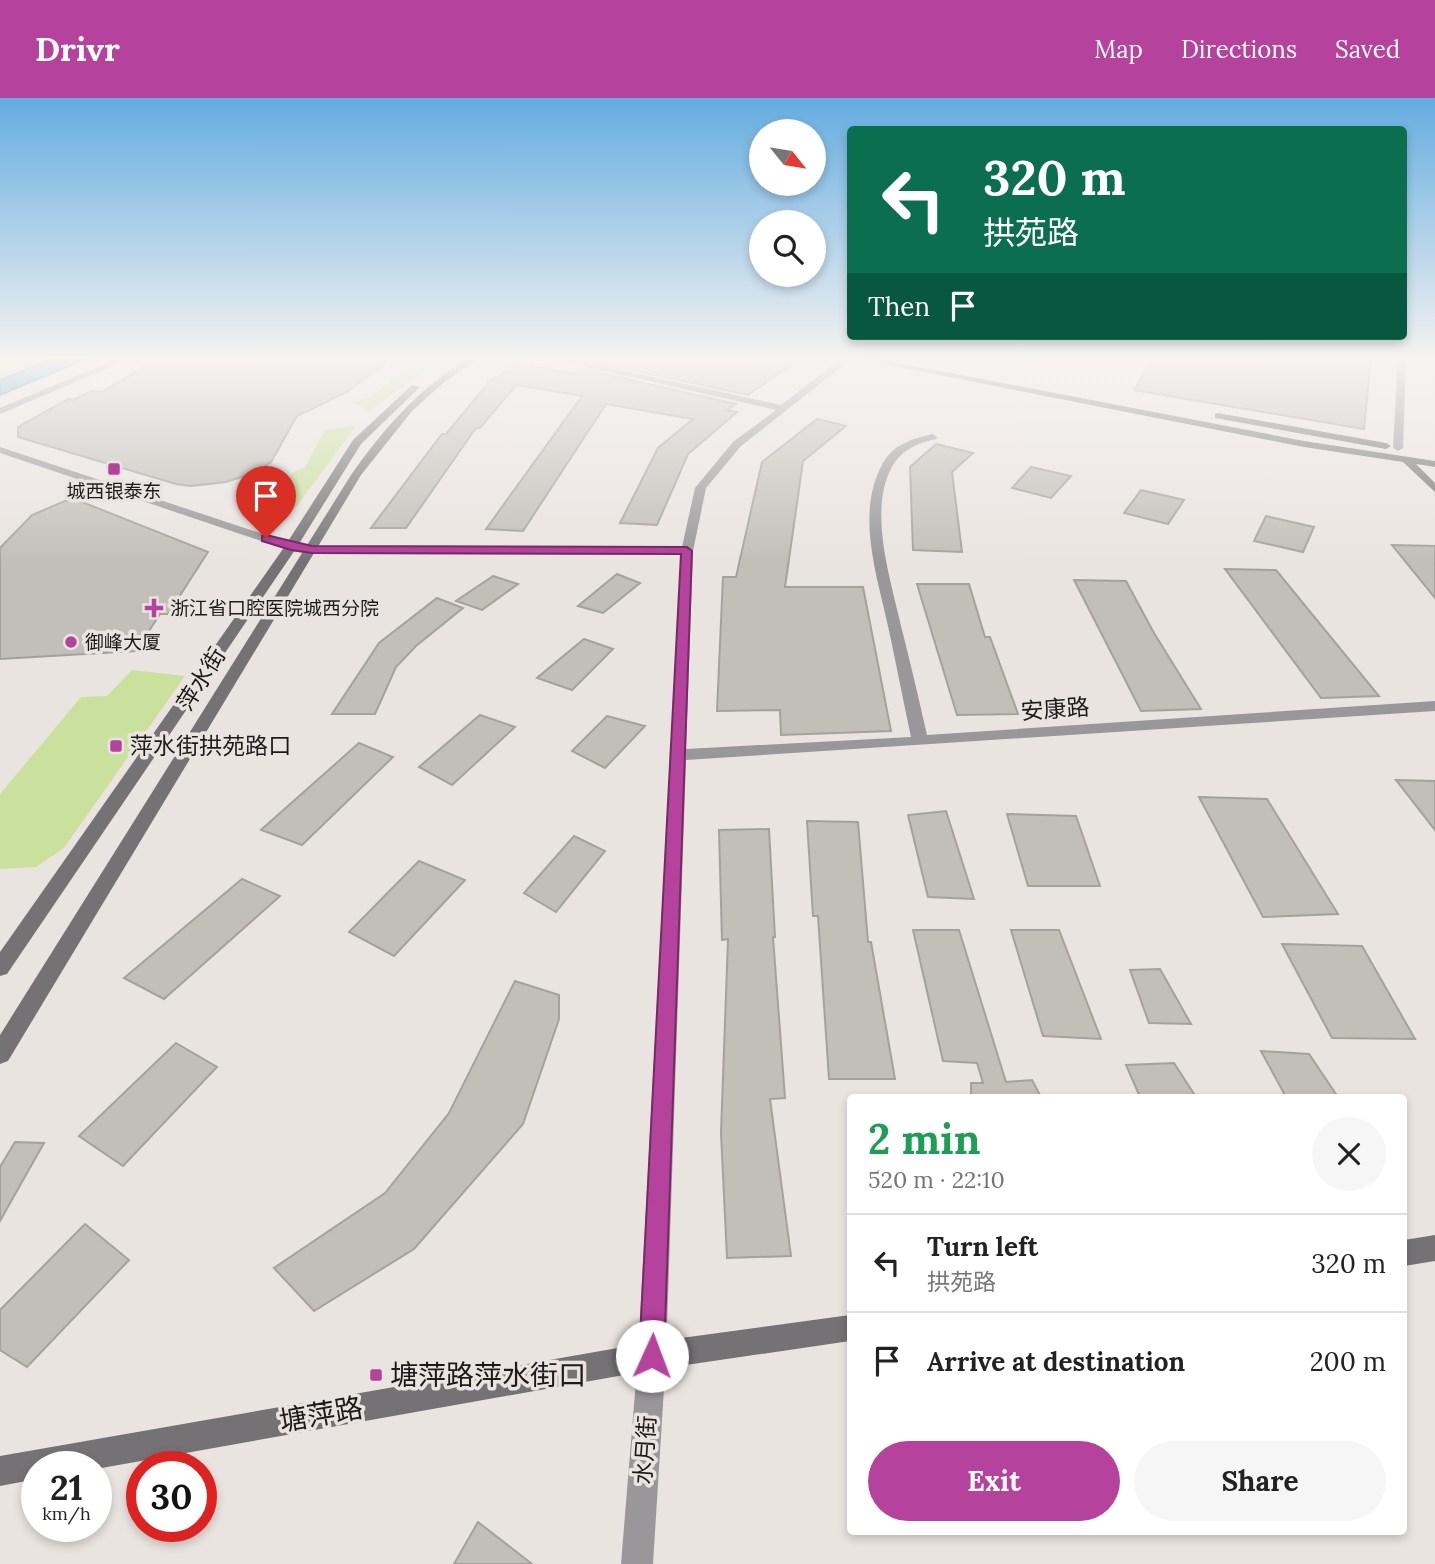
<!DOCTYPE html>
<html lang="en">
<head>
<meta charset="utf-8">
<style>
  body { margin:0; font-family:Lora,"Noto Sans SC",serif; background:#f6f6f6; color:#222; height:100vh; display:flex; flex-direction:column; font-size:26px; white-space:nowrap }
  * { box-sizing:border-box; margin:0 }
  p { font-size:23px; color:#767676 }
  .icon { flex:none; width:38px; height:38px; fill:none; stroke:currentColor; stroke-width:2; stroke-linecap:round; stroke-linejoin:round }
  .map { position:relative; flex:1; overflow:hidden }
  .side { position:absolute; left:847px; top:996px; width:560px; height:441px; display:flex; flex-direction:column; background:#fff; border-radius:7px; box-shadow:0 4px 10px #0003 }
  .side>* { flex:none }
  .banner { position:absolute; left:847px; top:28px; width:560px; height:214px; border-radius:7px; box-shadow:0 4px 10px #0003; background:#0b6e4f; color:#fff; overflow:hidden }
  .needle { width:46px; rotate:120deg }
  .tools { position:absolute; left:749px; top:21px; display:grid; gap:14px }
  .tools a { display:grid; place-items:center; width:77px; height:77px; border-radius:50%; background:#fff; box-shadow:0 4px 10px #0003; font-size:35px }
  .speed { position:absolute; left:21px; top:1353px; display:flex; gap:14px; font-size:35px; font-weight:700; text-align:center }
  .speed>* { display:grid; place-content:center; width:91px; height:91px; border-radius:50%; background:#fff; box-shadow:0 4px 10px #0003; line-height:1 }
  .speed small { font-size:18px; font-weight:400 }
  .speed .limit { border:10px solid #d22; background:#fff; color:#111 }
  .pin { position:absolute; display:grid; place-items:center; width:60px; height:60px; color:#fff; margin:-72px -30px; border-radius:50% 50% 50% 0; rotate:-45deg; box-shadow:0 0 7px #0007 }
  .pin .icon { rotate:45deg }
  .me { position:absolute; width:77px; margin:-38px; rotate:2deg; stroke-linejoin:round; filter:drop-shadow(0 0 5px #0008) }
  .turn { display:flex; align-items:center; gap:24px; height:147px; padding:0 21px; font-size:32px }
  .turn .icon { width:91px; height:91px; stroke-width:2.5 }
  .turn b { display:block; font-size:49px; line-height:60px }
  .then { display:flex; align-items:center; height:66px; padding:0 21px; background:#0003; gap:14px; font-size:26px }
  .round { display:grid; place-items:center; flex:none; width:74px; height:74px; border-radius:37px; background:#f6f6f6 }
  .summary { display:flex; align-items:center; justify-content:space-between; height:119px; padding:0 21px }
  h1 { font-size:42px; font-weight:700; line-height:52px; color:#1e9e55 }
  .action { display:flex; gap:14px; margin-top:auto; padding:14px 21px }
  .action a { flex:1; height:80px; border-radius:42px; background:#b5429c; color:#fff; font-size:28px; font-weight:700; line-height:80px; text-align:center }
  .action a+a { background:#f6f6f6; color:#222 }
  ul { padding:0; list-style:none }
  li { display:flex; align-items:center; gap:21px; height:98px; padding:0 21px; border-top:2px solid #e0e0e0 }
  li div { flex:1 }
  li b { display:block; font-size:26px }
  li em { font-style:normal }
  header { display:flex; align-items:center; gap:42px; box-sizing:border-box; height:98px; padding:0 35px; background:#b5429c; color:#fff }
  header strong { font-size:33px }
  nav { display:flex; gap:38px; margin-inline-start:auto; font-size:24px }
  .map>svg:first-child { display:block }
  .green { fill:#cae19d }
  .water { fill:#3fa1d3; stroke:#35799c; stroke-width:2 }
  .building { fill:#c2beb8; stroke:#a5a19c; stroke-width:2 }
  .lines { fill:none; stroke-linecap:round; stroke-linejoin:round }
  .street { fill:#99979a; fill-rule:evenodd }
  .secondary { fill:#757275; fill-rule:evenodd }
  .route { fill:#b5429c; stroke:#762b65; stroke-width:2 }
  .poi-dot { fill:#b5429c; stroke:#eae4e0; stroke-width:2.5 }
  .labels { text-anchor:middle; stroke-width:7; stroke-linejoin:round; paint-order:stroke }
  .far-poi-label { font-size:19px; fill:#1d1b1a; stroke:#eae4e0; text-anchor:start }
  .street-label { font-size:23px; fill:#1d1b1a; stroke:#eae4e0 }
  .poi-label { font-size:23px; fill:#1d1b1a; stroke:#eae4e0; text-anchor:start }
  .near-poi-label { font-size:28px; fill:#1d1b1a; stroke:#eae4e0; text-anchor:start }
  .near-street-label { font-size:28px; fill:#1d1b1a; stroke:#eae4e0 }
</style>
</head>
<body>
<header>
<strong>Drivr</strong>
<nav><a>Map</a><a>Directions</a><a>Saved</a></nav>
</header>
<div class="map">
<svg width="1435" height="1466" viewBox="0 0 1435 1466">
  <rect width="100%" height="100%" fill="#eae4e0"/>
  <g class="green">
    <path d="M 0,259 L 55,259 L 0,280 Z"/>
    <path d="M 409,270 L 428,271 L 369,313 L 353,305 L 370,299 Z"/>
    <path d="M 357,327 L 296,409 L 282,410 L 274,401 L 292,375 L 305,369 L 325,332 Z"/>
    <path d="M 132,572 L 185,578 L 64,750 L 36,769 L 0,771 L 0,696 L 81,599 L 107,598 Z"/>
  </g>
  <path class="water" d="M 58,259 L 90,259 L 0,297 L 0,282 Z"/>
  <g class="building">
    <path d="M 176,259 L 368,259 L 387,263 L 349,293 L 297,318 L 271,364 L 256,374 L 226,384 L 191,388 L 176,386 L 18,339 L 18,329 L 68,301 L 73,302 L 91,293 L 101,294 L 155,263 L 165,264 Z"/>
    <path d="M 531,259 L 539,259 L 532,268 L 573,276 L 583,271 L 736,306 L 727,312 L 737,314 L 688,356 L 657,427 L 620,425 L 658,350 L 693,321 L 606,306 L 523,433 L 486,431 L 582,298 L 516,287 L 480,330 L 476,330 L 406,430 L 371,430 L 442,336 L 446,336 L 490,283 Z"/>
    <path d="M 604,259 L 770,259 L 795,264 L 748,297 L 595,264 Z"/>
    <path d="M 1154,259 L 1371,259 L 1364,331 L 1134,292 Z"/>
    <path d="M 817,321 L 846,328 L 803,363 L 785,489 L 863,489 L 891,633 L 781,637 L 780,612 L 717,613 L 723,479 L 736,479 L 762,364 Z"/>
    <path d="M 936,346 L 973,355 L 952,374 L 962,454 L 913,452 L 910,369 Z"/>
    <path d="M 1031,369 L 1071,378 L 1051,400 L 1012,390 Z"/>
    <path d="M 1141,392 L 1184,402 L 1168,426 L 1124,415 Z"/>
    <path d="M 72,400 L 208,454 L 168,516 L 160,516 L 136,553 L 0,561 L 0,450 L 32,417 Z"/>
    <path d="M 1266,418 L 1314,429 L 1303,454 L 1254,443 Z"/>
    <path d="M 1392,447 L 1435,448 L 1435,500 Z"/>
    <path d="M 1225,471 L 1276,472 L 1379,598 L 1321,600 Z"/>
    <path d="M 617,476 L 640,485 L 603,515 L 578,508 Z"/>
    <path d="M 493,478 L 518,486 L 482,512 L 456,503 Z"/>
    <path d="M 1074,482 L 1126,483 L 1154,535 L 1201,611 L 1141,613 Z"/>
    <path d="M 917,486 L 969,486 L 985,539 L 990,539 L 1018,616 L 957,617 Z"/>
    <path d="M 437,500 L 463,510 L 416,548 L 396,569 L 375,616 L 332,616 L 379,545 Z"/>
    <path d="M 584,541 L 613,551 L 572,592 L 537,580 Z"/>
    <path d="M 480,617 L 515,629 L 452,687 L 419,669 Z"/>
    <path d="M 607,618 L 645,628 L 605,670 L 572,653 Z"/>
    <path d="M 359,645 L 393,659 L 302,747 L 261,732 Z"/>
    <path d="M 1396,682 L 1435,683 L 1435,732 Z"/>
    <path d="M 1199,699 L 1267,701 L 1338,816 L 1263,819 Z"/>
    <path d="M 946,713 L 974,801 L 928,799 L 908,717 Z"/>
    <path d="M 1007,716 L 1076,718 L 1100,788 L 1028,788 Z"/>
    <path d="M 807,723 L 858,724 L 868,844 L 871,844 L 895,981 L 829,981 L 818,818 L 813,818 Z"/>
    <path d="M 769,731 L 775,839 L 773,839 L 785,1000 L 770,1001 L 791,1158 L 727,1160 L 721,1035 L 728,841 L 722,842 L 719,732 Z"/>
    <path d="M 574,738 L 605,753 L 556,814 L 524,795 Z"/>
    <path d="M 419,763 L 465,782 L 394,858 L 349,834 Z"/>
    <path d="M 242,781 L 280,798 L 164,901 L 124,880 Z"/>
    <path d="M 913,832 L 959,832 L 1006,984 L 1032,982 L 1041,999 L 971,999 L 971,985 L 983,985 L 977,965 L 943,963 Z"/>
    <path d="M 1011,832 L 1059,832 L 1101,941 L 1043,938 Z"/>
    <path d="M 1282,846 L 1362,848 L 1415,941 L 1332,940 Z"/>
    <path d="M 1160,871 L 1191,926 L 1149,925 L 1130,872 Z"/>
    <path d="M 515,883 L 559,897 L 559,921 L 523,1026 L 414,1151 L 314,1213 L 274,1170 L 385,1095 L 449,1015 Z"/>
    <path d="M 176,945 L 217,969 L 123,1068 L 79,1038 Z"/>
    <path d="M 1261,953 L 1309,956 L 1338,999 L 1286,999 Z"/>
    <path d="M 1174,965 L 1196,999 L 1140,999 L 1126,967 Z"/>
    <path d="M 15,1044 L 44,1045 L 0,1123 L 0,1069 Z"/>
    <path d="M 85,1126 L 129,1162 L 27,1269 L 0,1252 L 0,1212 Z"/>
    <path d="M 478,1424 L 532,1466 L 454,1466 Z"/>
  </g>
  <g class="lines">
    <g class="street">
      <path d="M 121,259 L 134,259 L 0,316 L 0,310 Z"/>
      <path d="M 543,259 L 561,259 L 781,307 L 844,259 L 854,259 L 741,348 L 706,390 L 693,453 L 686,651 L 911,639 C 903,602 896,565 888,528 C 877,477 855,414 883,365 C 894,346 912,341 932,336 L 937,339 L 936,341 C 919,345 905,350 895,364 C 865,408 892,485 902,532 C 911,567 919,602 927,637 L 1435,603 L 1435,613 L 686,662 L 666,1258 L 653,1466 L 621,1466 L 638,1258 L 681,457 L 312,456 L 291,453 L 0,355 L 0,349 L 293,446 L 312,448 L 682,449 L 695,390 L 733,344 L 776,312 Z"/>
      <path d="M 1398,259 L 1406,259 L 1403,350 L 1398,353 L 1393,350 Z"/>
    </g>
    <g class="secondary">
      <path d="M 470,259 L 481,259 L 443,285 L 412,313 L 361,377 L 8,963 L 0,966 L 0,937 L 351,377 C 384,330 420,289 470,259 Z"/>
      <path d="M 848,259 L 868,259 L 1304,343 L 1435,363 L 1435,369 L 1416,366 L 1435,385 L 1435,394 L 1403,364 L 1304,349 Z"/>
      <path d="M 412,287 L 420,289 L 361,346 L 297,449 L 7,876 L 0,878 L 0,854 L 285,448 L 353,342 Z"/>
      <path d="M 1218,315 L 1386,345 L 1391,348 L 1386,351 L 1215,320 L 1215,316 Z"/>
      <path d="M 1435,1137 L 1435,1163 L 1404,1168 L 1404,1142 Z"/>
      <path d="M 850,1217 L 850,1243 L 652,1272 L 96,1371 L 96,1368 L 37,1368 L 37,1381 L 0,1388 L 0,1358 L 652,1244 Z"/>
    </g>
  </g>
  <linearGradient id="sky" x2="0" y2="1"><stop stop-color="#64ace0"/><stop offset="0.56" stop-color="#f6f3f1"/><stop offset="1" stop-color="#f6f3f1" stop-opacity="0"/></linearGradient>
  <rect width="1435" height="465" fill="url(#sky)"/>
  <path class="route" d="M 266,437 L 312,448 L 687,449 L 692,453 L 664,1258 L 661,1267 L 652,1270 L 643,1267 L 639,1258 L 681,456 L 312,455 L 291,452 L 262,443 L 262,438 Z"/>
  <g class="poi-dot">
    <rect x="107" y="364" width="14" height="14" rx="3.5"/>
    <path d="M150.5 499.5h7v7h7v7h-7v7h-7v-7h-7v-7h7z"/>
    <circle cx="71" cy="544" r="7"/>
    <rect x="109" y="641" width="14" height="14" rx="3.5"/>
    <rect x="369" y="1270" width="14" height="14" rx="3.5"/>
  </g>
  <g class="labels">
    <g class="far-poi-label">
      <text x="114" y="400" text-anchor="middle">城西银泰东</text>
      <text x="170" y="517">浙江省口腔医院城西分院</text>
      <text x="85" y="551">御峰大厦</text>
    </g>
    <g class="street-label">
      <text transform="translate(201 581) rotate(-58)" y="8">萍水街</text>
      <text transform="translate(1055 611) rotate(-4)" y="8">安康路</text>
      <text transform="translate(645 1352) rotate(-86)" y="8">水月街</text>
    </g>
    <g class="poi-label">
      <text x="130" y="656">萍水街拱苑路口</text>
    </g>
    <g class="near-poi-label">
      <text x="390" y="1287">塘萍路萍水街口</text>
    </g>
    <g class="near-street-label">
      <text transform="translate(321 1316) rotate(-10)" y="10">塘萍路</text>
    </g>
  </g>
</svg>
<div class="tools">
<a><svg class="needle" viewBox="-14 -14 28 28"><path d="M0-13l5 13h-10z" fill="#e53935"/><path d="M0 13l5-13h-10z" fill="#767676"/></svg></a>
<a><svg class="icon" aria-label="search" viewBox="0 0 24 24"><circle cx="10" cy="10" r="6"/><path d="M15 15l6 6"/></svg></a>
</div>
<div class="speed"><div>21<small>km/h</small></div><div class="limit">30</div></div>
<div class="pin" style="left:266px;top:440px;background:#d93025"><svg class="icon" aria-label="arrive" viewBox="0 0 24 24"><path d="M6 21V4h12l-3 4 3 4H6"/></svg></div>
<svg class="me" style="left:652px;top:1258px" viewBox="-20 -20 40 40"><circle r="19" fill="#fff"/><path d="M0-13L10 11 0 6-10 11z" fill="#b5429c"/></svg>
<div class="banner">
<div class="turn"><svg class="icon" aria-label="left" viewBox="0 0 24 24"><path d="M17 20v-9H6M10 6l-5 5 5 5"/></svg><div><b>320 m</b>拱苑路</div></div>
<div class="then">Then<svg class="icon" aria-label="arrive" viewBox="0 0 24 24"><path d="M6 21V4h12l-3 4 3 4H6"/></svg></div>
</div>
<section class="side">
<div class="summary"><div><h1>2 min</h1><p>520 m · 22:10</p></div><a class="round"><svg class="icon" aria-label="close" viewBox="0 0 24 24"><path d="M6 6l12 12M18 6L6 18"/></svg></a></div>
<ul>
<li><svg class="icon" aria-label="left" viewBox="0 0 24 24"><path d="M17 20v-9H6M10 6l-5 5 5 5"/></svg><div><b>Turn left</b><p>拱苑路</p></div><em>320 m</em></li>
<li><svg class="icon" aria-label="arrive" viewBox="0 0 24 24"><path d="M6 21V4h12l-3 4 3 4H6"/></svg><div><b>Arrive at destination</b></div><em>200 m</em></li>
</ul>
<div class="action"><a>Exit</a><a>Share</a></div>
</section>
</div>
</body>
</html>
